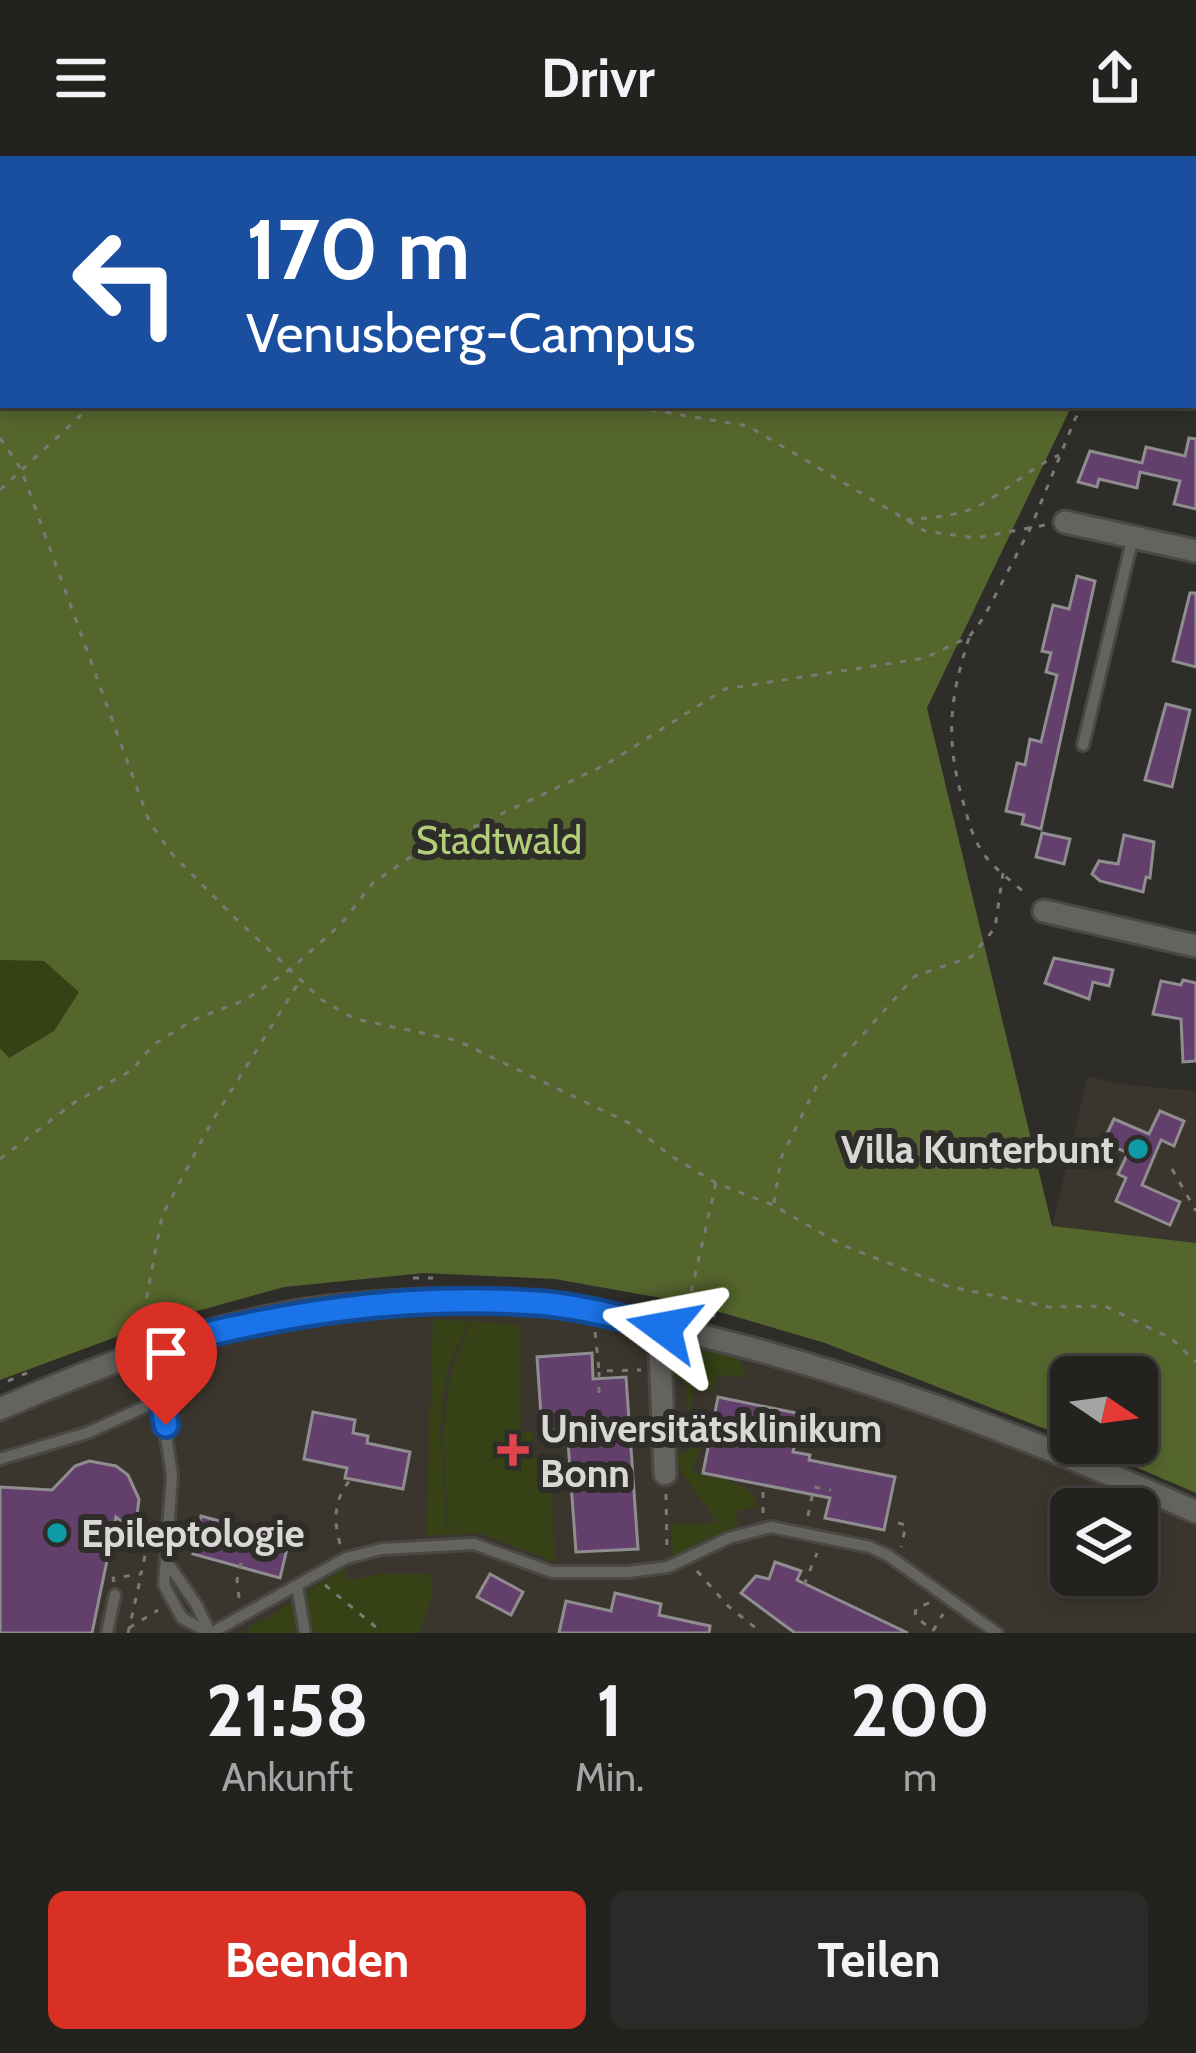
<!DOCTYPE html>
<html lang="de">
<head>
<meta charset="utf-8">
<style>
  body { margin:0; font-family:Cabin,sans-serif; background:#2b2a28; color:#f1f3f6; height:100vh; display:flex; flex-direction:column; font-size:45px; white-space:nowrap }
  * { box-sizing:border-box; margin:0 }
  p { font-size:39px; color:#a3a4a4 }
  .icon { flex:none; width:66px; height:66px; fill:none; stroke:currentColor; stroke-width:2; stroke-linecap:round; stroke-linejoin:round }
  .map { position:relative; height:1477px; overflow:hidden }
  .drawer { display:flex; flex-direction:column; background:#23221f; flex:1 }
  .drawer>* { flex:none }
  .hud { position:absolute; left:0px; top:0px; width:1197px; height:252px; box-shadow:0 6px 18px #0003,0 0 0 3px #403f3d; background:#1a4fa0; color:#fff; overflow:hidden }
  .needle { width:78px; rotate:103deg }
  .buttons { position:absolute; left:1050px; top:1200px; display:grid; gap:24px }
  .buttons a { display:grid; place-items:center; width:108px; height:108px; border-radius:18px; background:#23221f; box-shadow:0 6px 18px #0003,0 0 0 3px #403f3d; font-size:60px }
  .pin { position:absolute; display:grid; place-items:center; width:102px; height:102px; color:#fff; margin:-123px -51px; border-radius:50% 50% 50% 0; rotate:-45deg; box-shadow:0 0 12px #0007 }
  .pin .icon { rotate:45deg }
  .me { position:absolute; width:132px; margin:-66px; rotate:283deg; stroke-linejoin:round; filter:drop-shadow(0 0 9px #0008) }
  .turn { display:flex; align-items:center; gap:42px; height:252px; padding:0 48px; font-size:54px }
  .turn .icon { width:156px; height:156px; stroke-width:2.5 }
  .turn b { display:block; font-size:84px; line-height:102px }
  .eta { display:flex; justify-content:space-evenly; align-items:center; height:204px; text-align:center }
  .eta b { font-size:72px; font-weight:700; line-height:84px }
  .button { display:flex; gap:24px; margin-top:auto; padding:24px 48px }
  .button a { flex:1; height:138px; border-radius:18px; background:#d93025; color:#fff; font-size:48px; font-weight:700; line-height:138px; text-align:center }
  .button a+a { background:#2b2a28; color:#f1f3f6 }
  header { display:flex; justify-content:space-between; align-items:center; height:156px; padding:0 48px; background:#23221f; font-size:54px; font-weight:700 }
  .map>svg:first-child { display:block }
  .built { fill:#3b362d; fill-rule:evenodd }
  .green { fill:#364216 }
  .forest { fill:#55662d }
  .building { fill:#633f6c; stroke:#908d91; stroke-width:3 }
  .lines { fill:none; stroke-linecap:round; stroke-linejoin:round }
  .lane-casing { stroke:#4a4844; stroke-width:16 }
  .street-casing { stroke:#4a4844; stroke-width:27 }
  .path { stroke:#7b7976; stroke-width:3; stroke-dasharray:6 9; stroke-linecap:butt }
  .lane { stroke:#65635e; stroke-width:10 }
  .street { stroke:#65635e; stroke-width:21 }
  .route-casing { stroke:#114b97; stroke-width:30 }
  .route { stroke:#1a73e8; stroke-width:21 }
  .culture-dot { fill:#0f9aa8; stroke:#2f2d29; stroke-width:4.5 }
  .health-dot { fill:#e0444e; stroke:#2f2d29; stroke-width:4.5 }
  .labels { text-anchor:middle; stroke-width:12; stroke-linejoin:round; paint-order:stroke }
  .park-label { font-size:39px; fill:#b3ce79; stroke:#2f2d29 }
  .poi-label { font-size:39px; font-weight:bold; fill:#dad8d6; stroke:#2f2d29; text-anchor:start }
</style>
</head>
<body>
<header><svg class="icon" aria-label="menu" viewBox="0 0 24 24"><path d="M4 6h16M4 12h16M4 18h16"/></svg>Drivr<svg class="icon" aria-label="share" viewBox="0 0 24 24"><path d="M12 15V3M7 8l5-5 5 5M5 13v7h14v-7"/></svg></header>
<div class="map">
<svg width="1196" height="1477" viewBox="0 0 1196 1477">
  <rect width="100%" height="100%" fill="#2f2d29"/>
  <g class="built">
    <path d="M 1088,920 L 1118,928 L 1196,935 L 1196,1087 L 1052,1071 Z"/>
    <path d="M 465,1150 L 595,1166 L 713,1192 L 829,1224 L 950,1265 L 1102,1324 L 1196,1368 L 1196,1477 L 0,1477 L 0,1263 L 132,1208 L 247,1176 L 330,1160 ZM 1071,1353 L 1137,1353 L 1137,1419 L 1071,1419 Z"/>
  </g>
  <g class="green">
    <path d="M 0,804 L 44,805 L 80,836 L 54,875 L 9,902 L 0,892 Z"/>
    <path d="M 433,1164 L 469,1165 L 447,1213 L 440,1274 L 447,1379 L 426,1379 Z"/>
    <path d="M 472,1165 L 519,1169 L 521,1276 L 533,1276 L 535,1302 L 550,1302 L 555,1406 L 479,1377 L 449,1379 L 443,1275 L 451,1214 Z"/>
    <path d="M 686,1186 L 733,1197 L 744,1213 L 743,1222 L 717,1218 L 713,1235 L 694,1232 L 689,1257 L 706,1260 L 705,1265 L 697,1265 L 704,1279 L 692,1316 C 722,1324 760,1323 759,1364 L 756,1351 L 736,1355 L 738,1369 L 673,1401 L 671,1368 L 718,1367 L 674,1305 L 677,1298 L 689,1296 L 688,1270 L 673,1271 L 673,1264 L 687,1263 L 685,1222 L 670,1222 L 670,1199 Z"/>
    <path d="M 345,1411 L 347,1425 L 381,1418 L 430,1418 L 432,1438 L 420,1477 L 246,1477 L 256,1464 L 260,1467 Z"/>
  </g>
  <path class="forest" d="M 0,0 L 1196,0 L 1194,67 L 1194,3 L 3,3 L 3,249 L 1072,249 L 927,552 L 1052,1070 L 1196,1087 L 1196,1337 L 1080,1287 L 1137,1287 L 1137,1221 L 1071,1221 L 1071,1283 L 825,1187 L 689,1147 L 555,1123 L 424,1117 L 284,1131 L 151,1168 L 0,1224 L 0,892 L 9,902 L 54,875 L 79,836 L 44,805 L 0,804 Z"/>
  <g class="building">
    <path d="M 1189,282 L 1196,283 L 1196,353 L 1174,348 L 1180,325 L 1140,316 L 1137,332 L 1099,323 L 1097,331 L 1078,326 L 1090,295 L 1142,307 L 1146,291 L 1185,300 Z"/>
    <path d="M 1077,420 L 1095,425 L 1041,673 L 1022,668 L 1024,659 L 1006,655 L 1017,607 L 1025,609 L 1030,583 L 1041,586 L 1057,519 L 1046,516 L 1051,497 L 1042,495 L 1053,449 L 1069,453 Z"/>
    <path d="M 1190,437 L 1196,437 L 1196,511 L 1173,505 Z"/>
    <path d="M 1166,548 L 1190,554 L 1172,631 L 1145,624 Z"/>
    <path d="M 1042,677 L 1070,683 L 1064,708 L 1036,701 Z"/>
    <path d="M 1124,679 L 1154,686 L 1150,722 L 1146,721 L 1143,736 L 1100,725 L 1092,718 L 1099,705 L 1118,708 Z"/>
    <path d="M 1054,802 L 1113,814 L 1109,830 L 1093,826 L 1089,843 L 1045,827 Z"/>
    <path d="M 1183,824 L 1196,827 L 1196,905 L 1183,906 L 1181,863 L 1153,858 L 1161,825 L 1181,829 Z"/>
    <path d="M 1160,955 L 1184,965 L 1174,990 L 1161,984 L 1142,1029 L 1180,1046 L 1170,1069 L 1116,1045 L 1126,1022 L 1118,1018 L 1128,997 L 1103,986 L 1114,963 L 1149,978 Z"/>
    <path d="M 592,1197 L 593,1223 L 626,1221 L 638,1393 L 576,1396 L 567,1272 L 542,1274 L 537,1201 Z"/>
    <path d="M 718,1241 L 801,1258 L 793,1296 L 810,1299 L 809,1304 L 895,1321 L 884,1374 L 825,1362 L 830,1342 L 703,1317 Z"/>
    <path d="M 313,1256 L 355,1264 L 353,1277 L 368,1280 L 367,1287 L 410,1296 L 403,1333 L 345,1322 L 347,1312 L 304,1303 Z"/>
    <path d="M 89,1305 L 116,1310 L 128,1319 L 139,1343 L 135,1376 L 116,1361 L 92,1477 L 0,1477 L 0,1331 L 52,1334 L 75,1310 Z"/>
    <path d="M 201,1360 L 289,1384 L 280,1422 L 193,1398 Z"/>
    <path d="M 775,1406 L 801,1415 L 797,1424 L 908,1477 L 795,1477 L 741,1437 L 756,1420 L 769,1423 Z"/>
    <path d="M 490,1418 L 523,1436 L 511,1459 L 477,1441 Z"/>
    <path d="M 615,1437 L 661,1448 L 659,1459 L 710,1470 L 709,1477 L 559,1477 L 566,1445 L 611,1455 Z"/>
  </g>
  <g class="lines">
    <defs>
      <g id="lane">
        <path d="M 1083,589 L 1133,381"/>
        <path d="M 153,1192 L 172,1320 L 164,1429 L 182,1462 L 210,1477"/>
        <path d="M 0,1303 L 87,1277 L 162,1243"/>
        <path d="M 167,1406 L 196,1448 L 209,1475"/>
        <path d="M 297,1430 L 305,1477"/>
        <path d="M 107,1477 L 115,1439"/>
        <path d="M 211,1477 L 346,1402 L 382,1393 L 474,1388 L 552,1416 L 628,1416 L 668,1411 L 729,1382 L 771,1371 L 870,1391 L 889,1400 L 997,1477"/>
      </g>
      <g id="street">
        <path d="M 1065,366 L 1196,395"/>
        <path d="M 1044,755 L 1196,790"/>
        <path d="M 664,1171 L 660,1195 L 665,1318"/>
        <path d="M 0,1253 C 105,1207 214,1165 329,1151 C 397,1143 471,1141 539,1147 C 581,1150 622,1162 664,1171 C 850,1212 1022,1279 1196,1356"/>
      </g>
    </defs>
    <use href="#lane" class="lane-casing"/>
    <use href="#street" class="street-casing"/>
    <g class="path">
      <path d="M 1194,97 L 1196,95"/>
      <path d="M 0,157 L 3,157"/>
      <path d="M 621,249 L 748,270 L 925,375 L 976,382 L 1045,369"/>
      <path d="M 0,282 L 21,313 L 149,665 L 172,698 L 233,760 L 322,844 L 355,863 L 456,884 L 629,967 L 671,1000 L 716,1027 L 773,1049 L 842,1089 L 947,1130 L 1049,1151 L 1105,1150 L 1172,1183 L 1196,1206"/>
      <path d="M 0,334 L 92,249"/>
      <path d="M 906,364 C 936,361 967,360 992,342 C 1016,327 1033,311 1059,299"/>
      <path d="M 969,482 C 949,544 945,585 964,649 C 969,667 974,686 986,701 C 997,715 1014,727 1027,739"/>
      <path d="M 0,1003 L 75,946 L 132,914 L 153,889 L 193,864 L 245,844 L 292,812 L 342,767 L 373,727 L 412,700 L 605,609 L 725,533 L 925,502 L 969,481 L 984,461 L 1031,371 L 1075,263 L 1085,249"/>
      <path d="M 1172,1013 L 1196,1055"/>
      <path d="M 774,1047 L 781,1002 L 816,931 L 915,820 L 971,801 L 995,772 L 1003,717"/>
      <path d="M 413,1122 L 433,1122"/>
      <path d="M 651,1145 L 723,1162"/>
      <path d="M 688,1150 L 716,1027"/>
      <path d="M 141,1172 L 162,1060 L 211,967 L 299,826"/>
      <path d="M 595,1176 L 599,1214"/>
      <path d="M 8,1225 L 27,1217"/>
      <path d="M 599,1237 L 599,1215 L 641,1214"/>
      <path d="M 666,1338 L 667,1394"/>
      <path d="M 763,1357 L 763,1329"/>
      <path d="M 808,1360 L 814,1331 L 831,1334"/>
      <path d="M 898,1367 L 906,1369 L 901,1391"/>
      <path d="M 340,1388 C 333,1363 334,1343 351,1323"/>
      <path d="M 697,1415 L 728,1450 L 762,1477"/>
      <path d="M 114,1426 L 113,1422 L 141,1418 L 150,1377"/>
      <path d="M 325,1429 L 383,1477"/>
      <path d="M 804,1429 L 817,1397"/>
      <path d="M 239,1442 L 237,1424 L 242,1403"/>
      <path d="M 929,1447 L 916,1452 L 915,1460 L 933,1475"/>
      <path d="M 129,1472 L 158,1454"/>
      <path d="M 933,1475 L 943,1458"/>
      <path d="M 128,1477 L 141,1420"/>
    </g>
    <use href="#lane" class="lane"/>
    <use href="#street" class="street"/>
  </g>
  <g class="lines">
    <defs>
      <path id="route" d="M 166,1269 L 153,1191 C 284,1157 401,1138 537,1147 C 580,1150 622,1162 664,1172"/>
    </defs>
    <use href="#route" class="route-casing"/>
    <use href="#route" class="route"/>
  </g>
  <g class="culture-dot">
    <circle cx="1138" cy="993" r="12"/>
    <circle cx="57" cy="1377" r="12"/>
  </g>
  <path class="health-dot" d="M507 1276h12v12h12v12h-12v12h-12v-12h-12v-12h12z"/>
  <g class="labels">
    <g class="park-label">
      <text x="499" y="698">Stadtwald</text>
    </g>
    <g class="poi-label">
      <text x="1114" y="1007" text-anchor="end">Villa Kunterbunt</text>
      <text x="540" y="1286">Universitätsklinikum<tspan x="540" dy="45">Bonn</tspan></text>
      <text x="81" y="1391">Epileptologie</text>
    </g>
  </g>
</svg>
<div class="buttons">
<a><svg class="needle" viewBox="-14 -14 28 28"><path d="M0-13l5 13h-10z" fill="#e53935"/><path d="M0 13l5-13h-10z" fill="#a3a4a4"/></svg></a>
<a><svg class="icon" aria-label="layers" viewBox="0 0 24 24"><path d="M12 4l9 5-9 5-9-5zM3 14l9 5 9-5"/></svg></a>
</div>
<div class="pin" style="left:166px;top:1269px;background:#d93025"><svg class="icon" aria-label="arrive" viewBox="0 0 24 24"><path d="M6 21V4h12l-3 4 3 4H6"/></svg></div>
<svg class="me" style="left:664px;top:1172px" viewBox="-20 -20 40 40"><path d="M0-17L14 15 0 8-14 15z" fill="#1a73e8" stroke="#fff" stroke-width="4"/></svg>
<div class="hud">
<div class="turn"><svg class="icon" aria-label="left" viewBox="0 0 24 24"><path d="M17 20v-9H6M10 6l-5 5 5 5"/></svg><div><b>170 m</b>Venusberg-Campus</div></div>
</div>
</div>
<section class="drawer">
<div class="eta">
<div><b>21:58</b><p>Ankunft</p></div>
<div><b>1</b><p>Min.</p></div>
<div><b>200</b><p>m</p></div>
</div>
<div class="button"><a>Beenden</a><a>Teilen</a></div>
</section>
</body>
</html>
